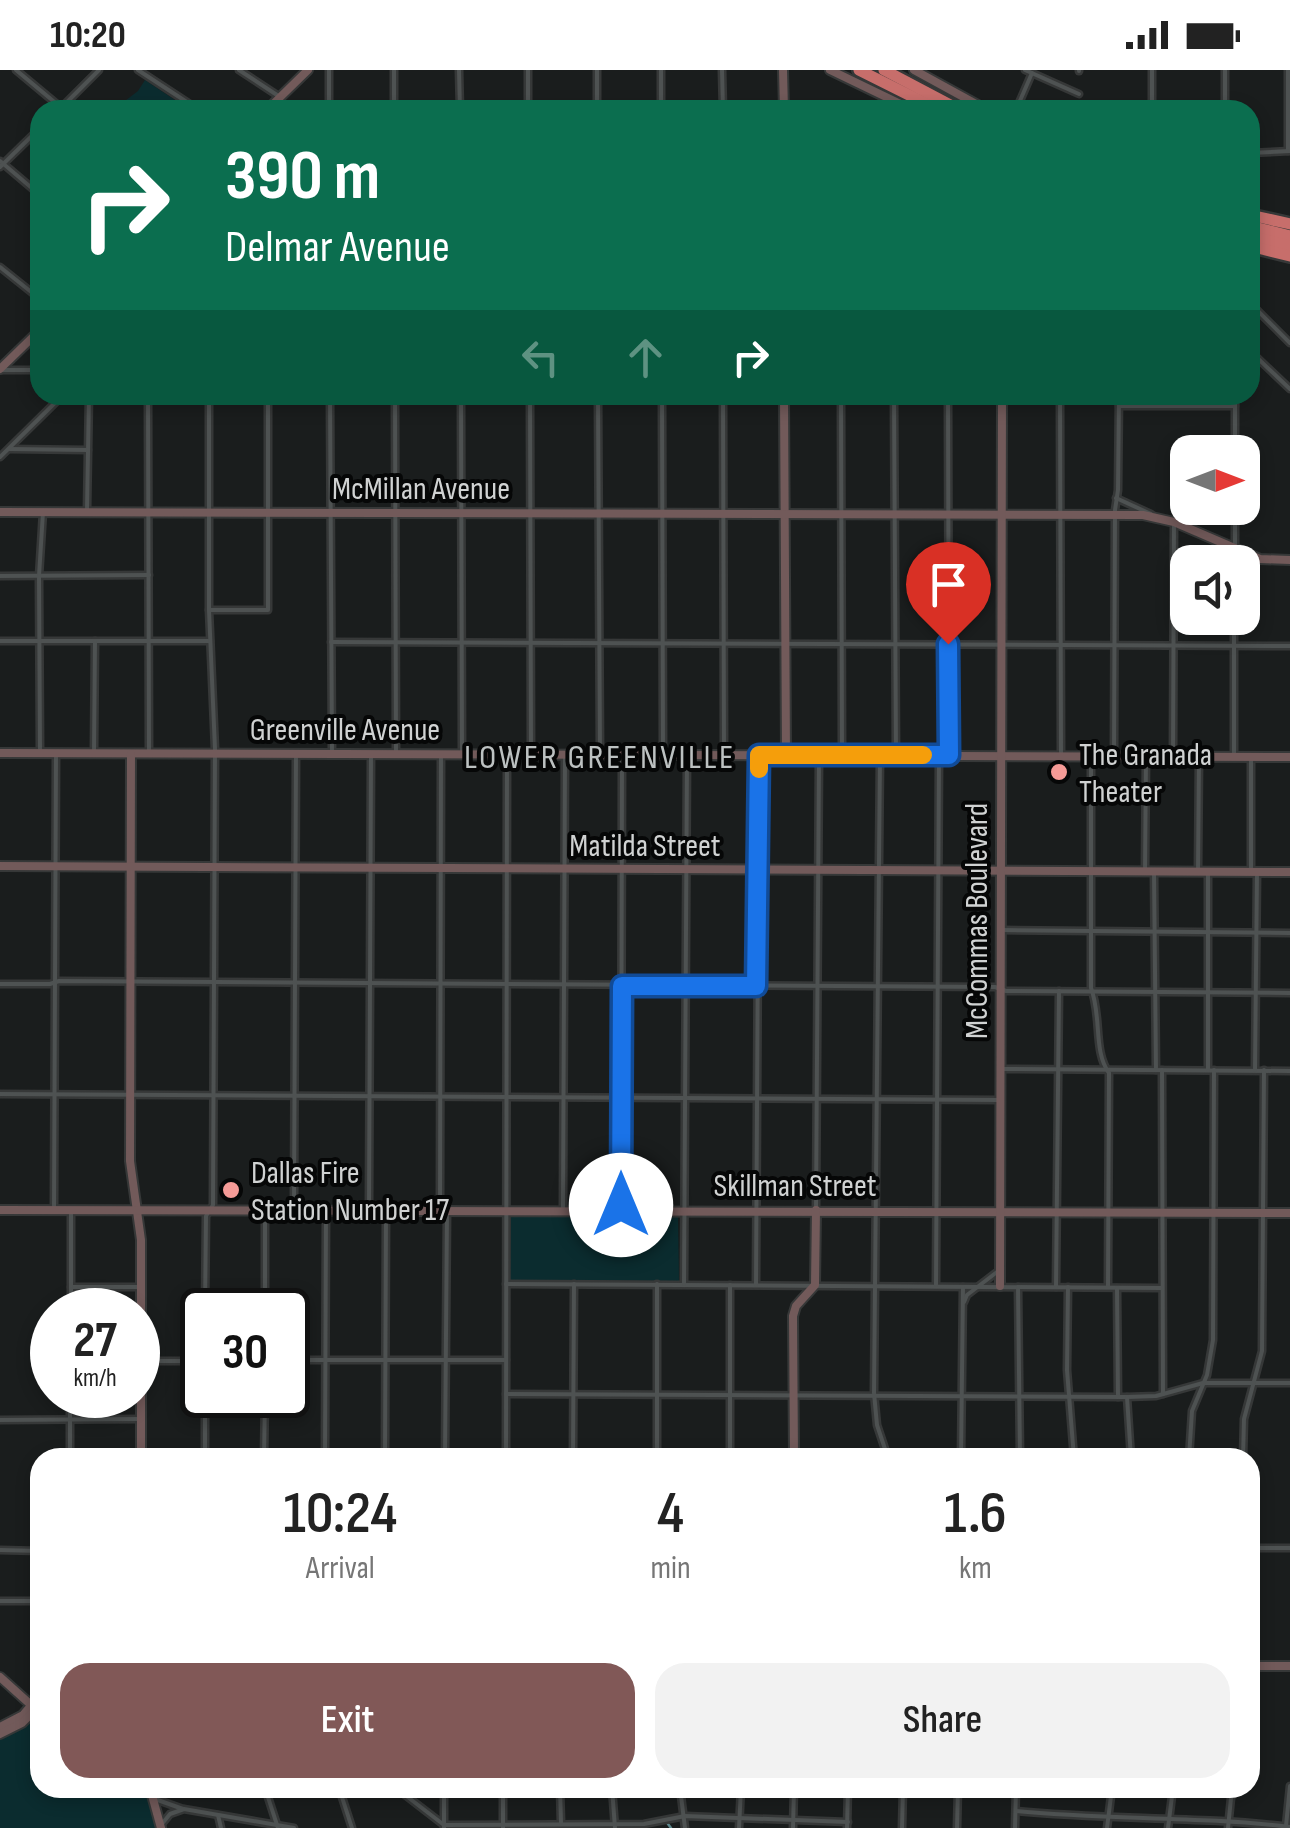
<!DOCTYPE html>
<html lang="en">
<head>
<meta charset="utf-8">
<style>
  body { margin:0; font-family:"Sofia Sans Condensed",sans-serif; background:#f2f2f2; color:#222; height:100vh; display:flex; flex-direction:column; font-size:38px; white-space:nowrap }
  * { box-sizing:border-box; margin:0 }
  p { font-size:32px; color:#767676 }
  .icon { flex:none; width:55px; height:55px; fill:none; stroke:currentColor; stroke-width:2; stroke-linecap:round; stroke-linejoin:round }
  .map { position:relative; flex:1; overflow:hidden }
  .details { position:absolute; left:30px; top:1378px; width:1230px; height:350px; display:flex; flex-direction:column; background:#fff; border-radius:30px; box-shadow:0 5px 15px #0003 }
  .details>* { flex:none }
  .guide { position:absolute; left:30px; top:30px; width:1230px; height:305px; border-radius:30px; box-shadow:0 5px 15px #0003; background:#0b6e4f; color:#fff; overflow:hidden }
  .needle { width:65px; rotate:90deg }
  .controls { position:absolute; left:1170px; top:365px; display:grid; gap:20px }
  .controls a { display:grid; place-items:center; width:90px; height:90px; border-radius:20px; background:#fff; box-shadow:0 5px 15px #0003; font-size:50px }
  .speed { position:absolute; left:30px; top:1218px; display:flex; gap:20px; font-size:50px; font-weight:700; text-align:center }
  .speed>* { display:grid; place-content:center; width:130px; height:130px; border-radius:50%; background:#fff; box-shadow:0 5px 15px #0003; line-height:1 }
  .speed small { font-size:25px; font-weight:400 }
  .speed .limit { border:5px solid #111; border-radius:15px; background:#fff; color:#111 }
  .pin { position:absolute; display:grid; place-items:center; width:85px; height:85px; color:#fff; margin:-102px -42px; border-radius:50% 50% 50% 0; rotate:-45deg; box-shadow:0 0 10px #0007 }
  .pin .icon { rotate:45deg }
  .me { position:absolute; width:110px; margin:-55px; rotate:0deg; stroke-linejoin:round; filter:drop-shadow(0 0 8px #0008) }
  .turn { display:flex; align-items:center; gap:35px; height:210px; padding:0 30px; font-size:45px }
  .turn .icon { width:130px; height:130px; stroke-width:2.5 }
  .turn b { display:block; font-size:70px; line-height:85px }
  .lanes { display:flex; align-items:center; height:95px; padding:0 30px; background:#0003; justify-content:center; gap:50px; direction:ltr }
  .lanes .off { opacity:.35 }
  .eta { display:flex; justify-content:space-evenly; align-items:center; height:170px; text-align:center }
  .eta b { font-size:60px; font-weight:600; line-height:70px }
  .button { display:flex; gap:20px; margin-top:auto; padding:20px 30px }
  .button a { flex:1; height:115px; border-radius:30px; background:#815857; color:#fff; font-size:40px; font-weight:600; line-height:115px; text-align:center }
  .button a+a { background:#f2f2f2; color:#222 }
  .status { display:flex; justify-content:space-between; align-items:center; height:70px; padding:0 50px; background:#fff; direction:ltr }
  .status svg { height:28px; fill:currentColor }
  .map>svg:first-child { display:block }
  .green { fill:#0b2c2f }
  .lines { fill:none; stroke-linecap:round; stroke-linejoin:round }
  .stream { stroke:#5e888d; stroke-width:2.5 }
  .street-casing { stroke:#363838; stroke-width:9 }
  .secondary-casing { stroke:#363838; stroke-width:12 }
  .highway-casing { stroke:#363838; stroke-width:16 }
  .street { stroke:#4e5252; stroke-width:4 }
  .secondary { stroke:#725a5a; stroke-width:8 }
  .highway { stroke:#c76e6b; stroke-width:11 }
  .route-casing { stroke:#114b97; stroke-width:25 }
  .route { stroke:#1a73e8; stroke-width:18 }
  .slow { stroke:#f59e0b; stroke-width:18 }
  .poi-dot { fill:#f59b97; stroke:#060707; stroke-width:4 }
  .labels { text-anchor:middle; stroke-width:8; stroke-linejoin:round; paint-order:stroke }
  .street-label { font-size:32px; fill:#d0d2d2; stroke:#060707 }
  .poi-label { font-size:32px; fill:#d0d2d2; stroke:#060707; text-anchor:start }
  .neighbourhood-label { font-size:35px; letter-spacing:2.5px; fill:#bcc1c1; stroke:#060707 }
</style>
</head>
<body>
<div class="status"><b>10:20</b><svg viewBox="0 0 49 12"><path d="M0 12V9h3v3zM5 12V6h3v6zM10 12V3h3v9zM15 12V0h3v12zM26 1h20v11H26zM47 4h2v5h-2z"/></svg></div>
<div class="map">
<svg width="1290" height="1758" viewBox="0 0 1290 1758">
  <rect width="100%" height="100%" fill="#1a1d1d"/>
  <g class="green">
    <path d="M 145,10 L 190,40 L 120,40 L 117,37 L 138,21 Z"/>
    <path d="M 678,1145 L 679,1211 L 510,1210 L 511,1147 Z"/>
    <path d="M 37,1650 L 40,1650 L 40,1718 L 145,1718 L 156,1758 L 0,1758 L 0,1668 Z"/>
  </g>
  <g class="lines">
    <path class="stream" d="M 668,1754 L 671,1758"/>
    <defs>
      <g id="street">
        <path d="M 16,0 L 64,40"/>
        <path d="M 138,0 L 199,40"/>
        <path d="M 239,0 L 280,27"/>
        <path d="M 329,0 L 329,40"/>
        <path d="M 394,0 L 394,40"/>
        <path d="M 459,0 L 460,40"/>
        <path d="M 528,0 L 528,40"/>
        <path d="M 597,0 L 597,40"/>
        <path d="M 661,0 L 661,40"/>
        <path d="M 722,0 L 723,40"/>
        <path d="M 1025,0 L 1079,24"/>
        <path d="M 1079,0 L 1079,1"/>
        <path d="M 1288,0 L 1288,81"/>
        <path d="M 59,40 L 99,0"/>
        <path d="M 587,40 L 606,40"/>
        <path d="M 1016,40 L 1032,3"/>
        <path d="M 1152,40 L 1152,0"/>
        <path d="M 1225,40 L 1225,0"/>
        <path d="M 1250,83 L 1290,81"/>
        <path d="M 0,91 L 40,125"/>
        <path d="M 0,97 L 40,58"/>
        <path d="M 0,197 L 40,229"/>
        <path d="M 1250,233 L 1290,273"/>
        <path d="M 1250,281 L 1290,319"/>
        <path d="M 0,300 L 40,300"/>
        <path d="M 148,325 L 149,680"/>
        <path d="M 330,325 L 332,685"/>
        <path d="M 395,325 L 396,684"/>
        <path d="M 461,325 L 462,685"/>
        <path d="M 530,325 L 531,685"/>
        <path d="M 598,325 L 600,685"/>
        <path d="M 662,325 L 663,685"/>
        <path d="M 723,325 L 724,685"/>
        <path d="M 841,325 L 842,685"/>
        <path d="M 894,325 L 896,685"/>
        <path d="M 948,325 L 949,685"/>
        <path d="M 1060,325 L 1061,685"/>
        <path d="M 1119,336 L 1235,336"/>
        <path d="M 9,379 L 88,380"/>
        <path d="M 1235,382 L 1235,325"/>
        <path d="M 0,387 L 63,325"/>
        <path d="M 1187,416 L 1187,389"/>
        <path d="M 1116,428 L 1151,444"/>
        <path d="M 87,440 L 89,325"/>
        <path d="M 1235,492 L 1235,438"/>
        <path d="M 0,506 L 149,505"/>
        <path d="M 209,540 L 268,540 L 268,325"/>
        <path d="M 0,571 L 210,571"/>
        <path d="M 331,572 L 1290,576"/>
        <path d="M 94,681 L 95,571"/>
        <path d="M 40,682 L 39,506 L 43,442"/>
        <path d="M 880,685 L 874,1323 L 877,1355 L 888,1388"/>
        <path d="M 1114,686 L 1115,440 L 1118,420 L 1119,325"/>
        <path d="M 1173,687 L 1174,452"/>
        <path d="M 1234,687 L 1234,548"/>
        <path d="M 1251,687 L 1251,802"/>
        <path d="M 1091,690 L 1091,918 C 1102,947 1093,981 1109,1003 L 1108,1216"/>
        <path d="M 1145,802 L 1146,687"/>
        <path d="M 1154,802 L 1156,1000"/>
        <path d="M 1198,802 L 1199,687"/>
        <path d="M 1001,860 L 1290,863"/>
        <path d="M 0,914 L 50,914 L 59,911 L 995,917 L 1006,921 L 1290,923"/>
        <path d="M 1000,999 L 1290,1001"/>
        <path d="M 1162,1000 L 1163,1324"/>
        <path d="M 1208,1000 L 1208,802"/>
        <path d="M 1255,1000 L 1257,802"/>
        <path d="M 0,1024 L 1000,1030"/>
        <path d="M 54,1139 L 56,684"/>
        <path d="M 294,1139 L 296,684"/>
        <path d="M 369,1140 L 371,684"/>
        <path d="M 440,1140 L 441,685"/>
        <path d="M 563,1140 L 565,685"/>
        <path d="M 621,1140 L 622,685"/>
        <path d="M 816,1140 L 819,686"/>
        <path d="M 265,1141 L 265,1240"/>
        <path d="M 506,1214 L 1161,1218"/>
        <path d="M 684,1214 L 687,685"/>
        <path d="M 756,1215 L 759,685"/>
        <path d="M 936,1215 L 939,685"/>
        <path d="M 71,1217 L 141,1217"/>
        <path d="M 1018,1217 L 1020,1388"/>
        <path d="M 1056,1217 L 1059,921"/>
        <path d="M 1068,1217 L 1067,1300 L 1074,1388"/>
        <path d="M 1117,1218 L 1118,1327"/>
        <path d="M 964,1232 L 967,1225 L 997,1202"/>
        <path d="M 71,1240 L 71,1140"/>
        <path d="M 205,1240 L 206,1146 L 213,1135 L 215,679 L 209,540 L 209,325"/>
        <path d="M 288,1290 L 506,1290"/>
        <path d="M 141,1291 L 202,1291"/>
        <path d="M 506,1324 L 1127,1327 L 1156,1326 L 1203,1313 L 1290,1313"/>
        <path d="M 1127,1327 L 1131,1388"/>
        <path d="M 0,1350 L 140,1349"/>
        <path d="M 70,1388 L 70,1325"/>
        <path d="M 205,1388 L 205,1325"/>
        <path d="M 264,1388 L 265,1325"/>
        <path d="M 325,1388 L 326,1141"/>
        <path d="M 385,1388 L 386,1141"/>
        <path d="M 445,1388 L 447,1141"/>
        <path d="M 506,1388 L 507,685"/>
        <path d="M 573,1388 L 574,1214"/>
        <path d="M 657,1388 L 657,1214"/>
        <path d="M 730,1388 L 730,1215"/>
        <path d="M 961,1388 L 963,1217"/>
        <path d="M 1189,1388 L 1192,1341 L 1207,1305 L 1213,1270 L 1214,1000"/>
        <path d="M 1243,1388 L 1244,1349 L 1262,1281 L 1264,1000"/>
        <path d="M 1250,1478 L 1290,1478"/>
        <path d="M 0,1480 L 40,1481"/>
        <path d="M 0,1531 L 40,1531"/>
        <path d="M 265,1718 L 278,1758"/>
        <path d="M 339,1718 L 352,1758"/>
        <path d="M 396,1718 L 444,1755 L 644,1754 L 685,1746 L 848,1752"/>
        <path d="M 444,1718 L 444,1758"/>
        <path d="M 560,1718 L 561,1753"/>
        <path d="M 612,1718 L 615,1758"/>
        <path d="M 680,1718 L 685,1758"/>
        <path d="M 155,1729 L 183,1739"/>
        <path d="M 1016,1741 C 1108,1750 1198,1746 1290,1757"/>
        <path d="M 218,1745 L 221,1758"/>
        <path d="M 161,1755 L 170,1744 L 184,1739 L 294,1758"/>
        <path d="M 1286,1756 L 1290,1716"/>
        <path d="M 503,1758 L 503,1718"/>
        <path d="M 739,1758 L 741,1718"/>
        <path d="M 793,1758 L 794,1718"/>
        <path d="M 847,1758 L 848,1718"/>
        <path d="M 902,1758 L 903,1718"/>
        <path d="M 957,1758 L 958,1718"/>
        <path d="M 1015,1758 L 1016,1718"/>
        <path d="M 1107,1758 L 1112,1718"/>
        <path d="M 1168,1758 L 1173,1718"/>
        <path d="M 1228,1758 L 1232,1718"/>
      </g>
      <g id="secondary">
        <path d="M 783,0 L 784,40"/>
        <path d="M 830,0 L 913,40"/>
        <path d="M 914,0 L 987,40"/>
        <path d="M 267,40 L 308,0"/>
        <path d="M 0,299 L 40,260"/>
        <path d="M 784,325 L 786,685"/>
        <path d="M 0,442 L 1143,445 L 1174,452 L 1260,489 L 1290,490"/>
        <path d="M 0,683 L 1290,687"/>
        <path d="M 131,684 L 130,1091 L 141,1170 L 141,1388"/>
        <path d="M 0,796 L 1290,802"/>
        <path d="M 0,1140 L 1290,1143"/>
        <path d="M 1000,1216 L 1002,325"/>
        <path d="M 794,1388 L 793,1246 L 796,1236 L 815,1215 L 816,1140"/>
        <path d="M 1250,1596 L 1290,1596"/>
        <path d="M 0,1607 L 40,1643"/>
        <path d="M 0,1657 L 23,1645 L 40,1625"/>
        <path d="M 0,1664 L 22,1653 L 40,1635"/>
        <path d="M 150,1718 L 161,1758"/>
      </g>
      <g id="highway">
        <path d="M 859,0 L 939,40"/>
        <path d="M 884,0 L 960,40"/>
        <path d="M 1250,145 L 1290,154"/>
        <path d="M 1250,156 L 1290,166"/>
        <path d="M 1250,166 L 1290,176"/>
        <path d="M 1250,176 L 1290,186"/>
      </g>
    </defs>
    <use href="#street" class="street-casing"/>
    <use href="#secondary" class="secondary-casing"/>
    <use href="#highway" class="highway-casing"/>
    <use href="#street" class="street"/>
    <use href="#secondary" class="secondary"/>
    <use href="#highway" class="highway"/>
  </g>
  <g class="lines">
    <defs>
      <path id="route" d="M 621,1135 L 622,916 L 756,916 L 759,685 L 949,685 L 948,574"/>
    </defs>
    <use href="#route" class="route-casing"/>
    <use href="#route" class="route"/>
    <path class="slow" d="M 759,699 L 759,685 L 923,685"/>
  </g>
  <g class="poi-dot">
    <circle cx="1059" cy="702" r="10"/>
    <circle cx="231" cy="1120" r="10"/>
  </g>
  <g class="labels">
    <g class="street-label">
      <text x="421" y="429">McMillan Avenue</text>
      <text x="345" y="670">Greenville Avenue</text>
      <text x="645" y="786">Matilda Street</text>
      <text transform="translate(976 851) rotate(-90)" y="11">McCommas Boulevard</text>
      <text x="795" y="1126">Skillman Street</text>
    </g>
    <g class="poi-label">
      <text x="1079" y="695">The Granada<tspan x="1079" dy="37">Theater</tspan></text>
      <text x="251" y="1113">Dallas Fire<tspan x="251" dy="37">Station Number 17</tspan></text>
    </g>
    <g class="neighbourhood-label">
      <text x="600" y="698">LOWER GREENVILLE</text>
    </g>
  </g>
</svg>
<div class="controls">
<a><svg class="needle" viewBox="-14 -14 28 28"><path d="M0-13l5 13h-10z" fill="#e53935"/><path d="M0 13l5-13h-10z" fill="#767676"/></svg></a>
<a><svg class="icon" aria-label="sound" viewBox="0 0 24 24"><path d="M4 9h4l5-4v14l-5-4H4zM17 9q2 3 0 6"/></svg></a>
</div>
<div class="speed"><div>27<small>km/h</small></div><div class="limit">30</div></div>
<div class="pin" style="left:948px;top:574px;background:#d93025"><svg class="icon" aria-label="arrive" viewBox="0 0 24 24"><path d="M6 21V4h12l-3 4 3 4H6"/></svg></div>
<svg class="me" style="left:621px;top:1135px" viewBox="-20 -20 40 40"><circle r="19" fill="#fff"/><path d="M0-13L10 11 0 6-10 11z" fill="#1a73e8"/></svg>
<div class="guide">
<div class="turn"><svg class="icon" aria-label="right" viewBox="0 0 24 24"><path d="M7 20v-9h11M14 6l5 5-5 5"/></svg><div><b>390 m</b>Delmar Avenue</div></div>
<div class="lanes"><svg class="icon off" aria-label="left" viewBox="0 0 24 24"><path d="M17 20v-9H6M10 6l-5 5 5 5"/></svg><svg class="icon off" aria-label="ahead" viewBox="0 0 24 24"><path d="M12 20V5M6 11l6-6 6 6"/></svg><svg class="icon" aria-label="right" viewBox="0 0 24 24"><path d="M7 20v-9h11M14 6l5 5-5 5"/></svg></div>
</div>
<section class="details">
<div class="eta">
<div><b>10:24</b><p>Arrival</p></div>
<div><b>4</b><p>min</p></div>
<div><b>1.6</b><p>km</p></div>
</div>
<div class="button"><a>Exit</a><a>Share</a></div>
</section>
</div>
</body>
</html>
